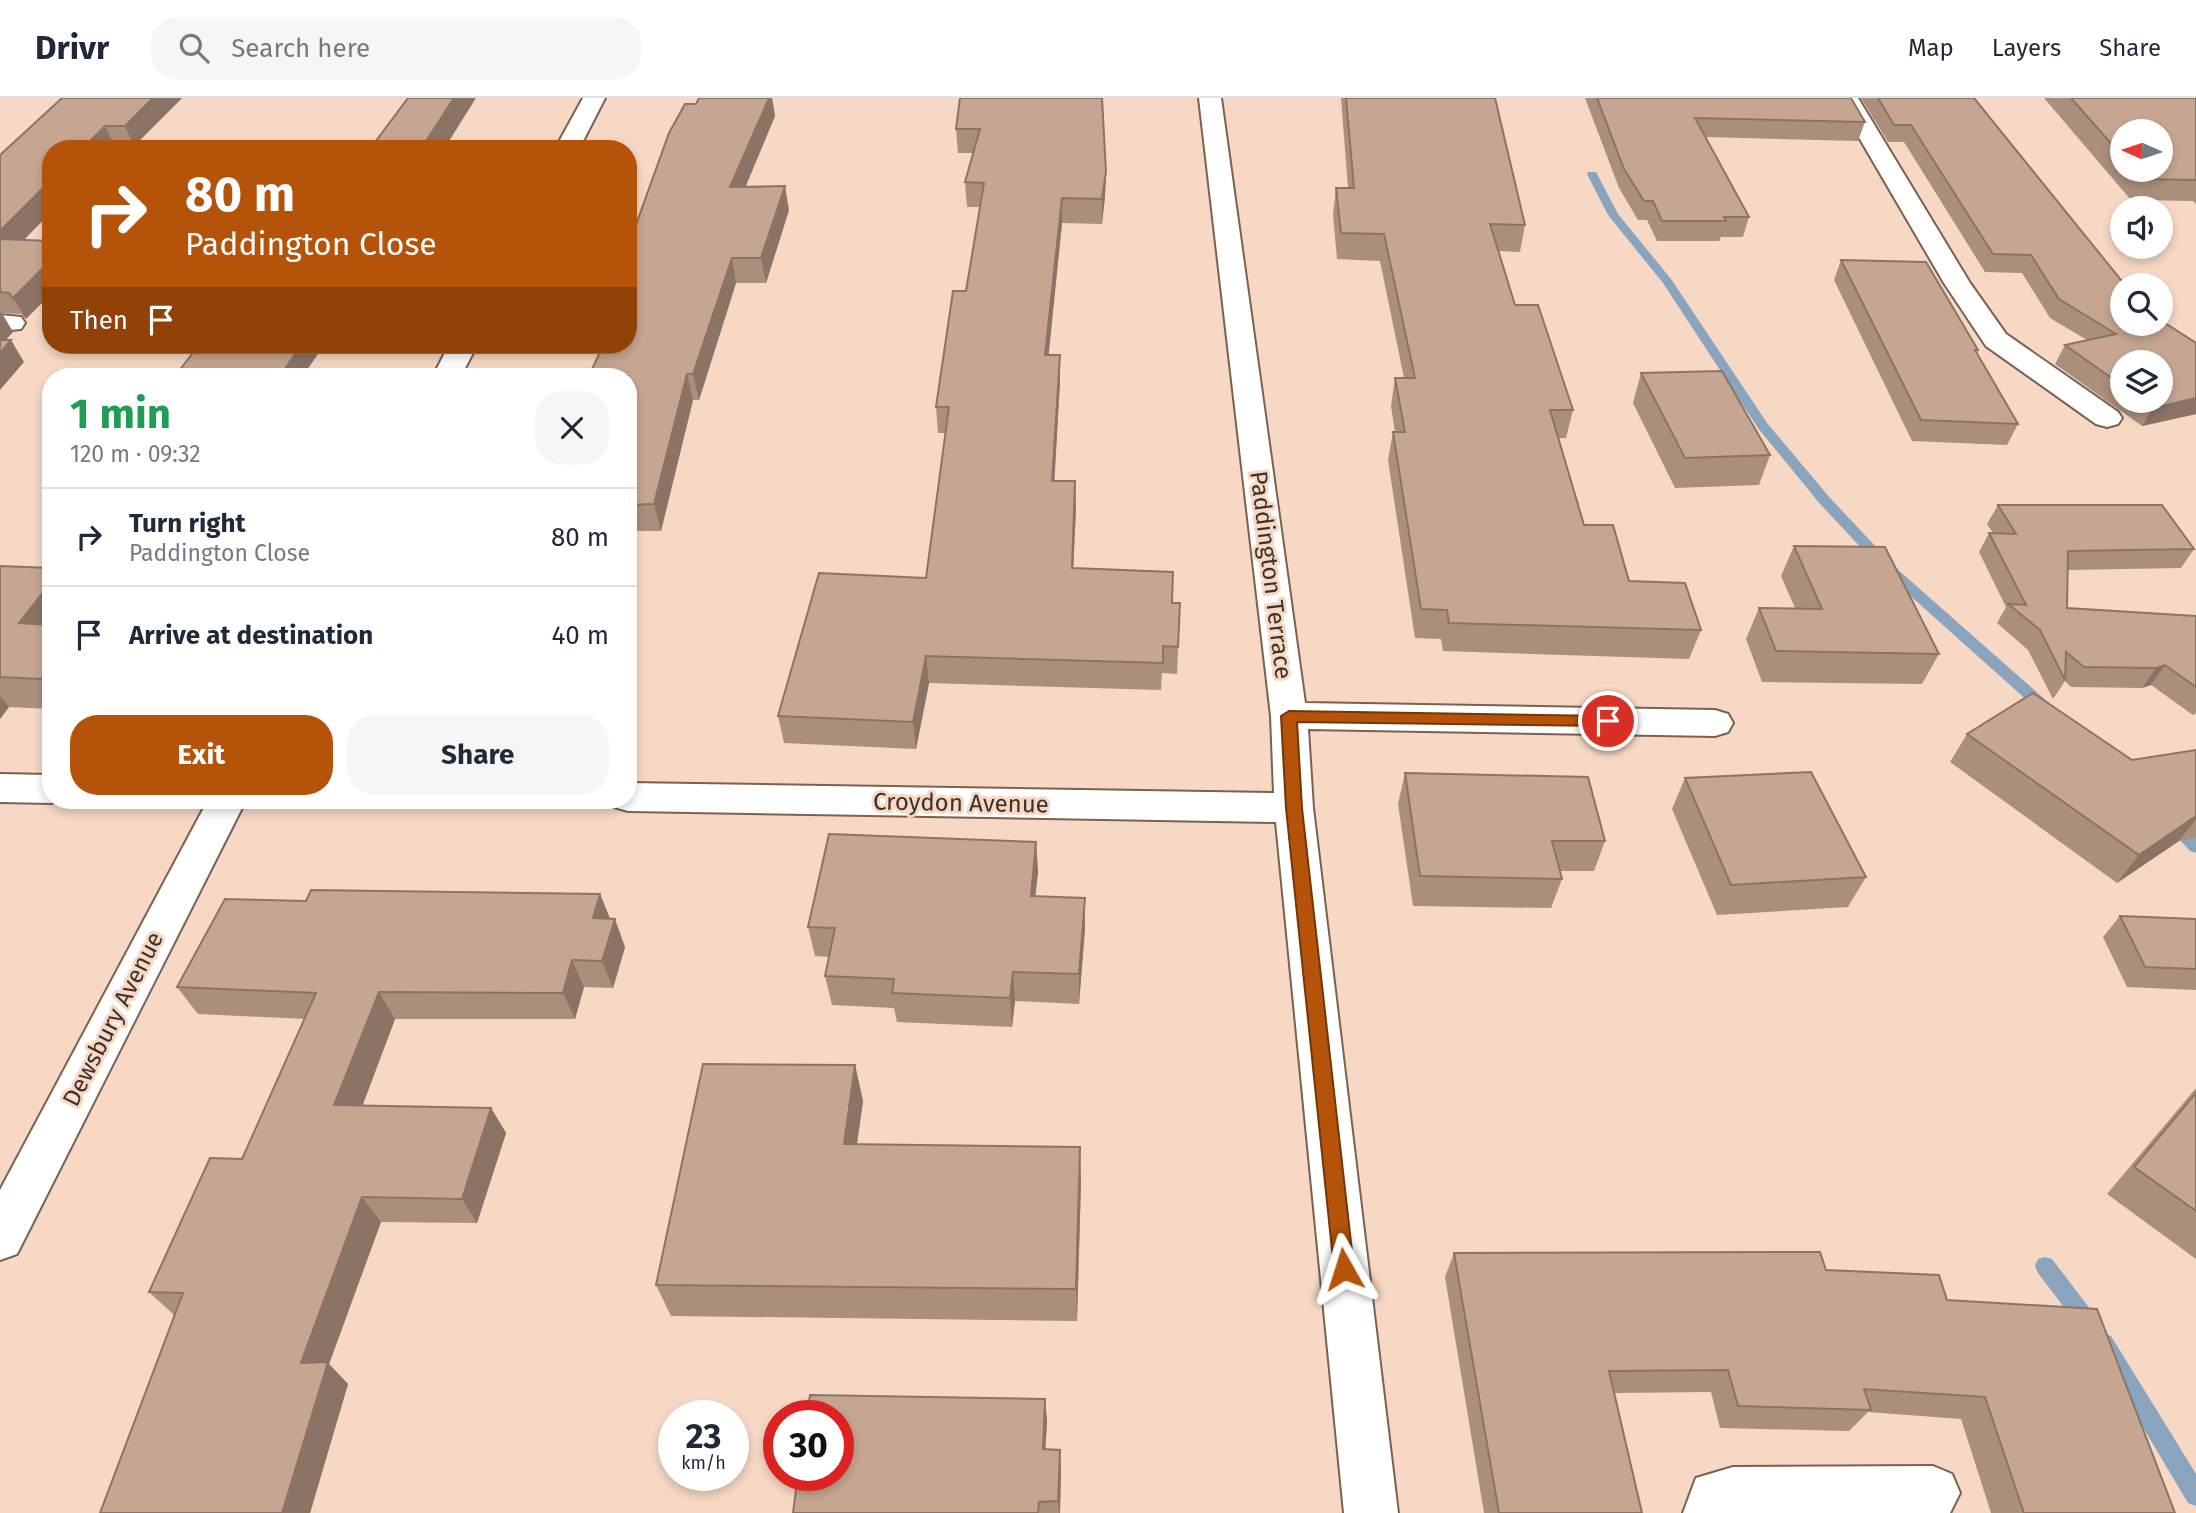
<!DOCTYPE html>
<html lang="en">
<head>
<meta charset="utf-8">
<style>
  body { margin:0; font-family:"Fira Sans",sans-serif; background:#f6f6f7; color:#1f2937; height:100vh; display:flex; flex-direction:column; font-size:26px; white-space:nowrap }
  * { box-sizing:border-box; margin:0 }
  p { font-size:23px; color:#747a83 }
  .icon { flex:none; width:38px; height:38px; fill:none; stroke:currentColor; stroke-width:2; stroke-linecap:round; stroke-linejoin:round }
  .map { position:relative; flex:1; overflow:hidden }
  .details { position:absolute; left:42px; top:270px; width:595px; height:441px; display:flex; flex-direction:column; background:#fff; border-radius:28px; box-shadow:0 4px 10px #0003 }
  .details>* { flex:none }
  .banner { position:absolute; left:42px; top:42px; width:595px; height:214px; border-radius:28px; box-shadow:0 4px 10px #0003; background:#b45309; color:#fff; overflow:hidden }
  .needle { width:46px; rotate:273deg }
  .tools { position:absolute; left:2110px; top:21px; display:grid; gap:14px }
  .tools a { display:grid; place-items:center; width:63px; height:63px; border-radius:50%; background:#fff; box-shadow:0 4px 10px #0003; font-size:35px }
  .speed { position:absolute; left:658px; top:1302px; display:flex; gap:14px; font-size:35px; font-weight:700; text-align:center }
  .speed>* { display:grid; place-content:center; width:91px; height:91px; border-radius:50%; background:#fff; box-shadow:0 4px 10px #0003; line-height:1 }
  .speed small { font-size:18px; font-weight:400 }
  .speed .limit { border:10px solid #d22; background:#fff; color:#111 }
  .pin { position:absolute; display:grid; place-items:center; width:60px; height:60px; color:#fff; margin:-30px; border:4px solid #fff; border-radius:50%; box-shadow:0 2px 7px #0007 }
  .me { position:absolute; width:77px; margin:-38px; rotate:354deg; stroke-linejoin:round; filter:drop-shadow(0 0 5px #0008) }
  .turn { display:flex; align-items:center; gap:24px; height:147px; padding:0 28px; font-size:32px }
  .turn .icon { width:91px; height:91px; stroke-width:2.5 }
  .turn b { display:block; font-size:49px; line-height:60px }
  .then { display:flex; align-items:center; height:66px; padding:0 28px; background:#0003; gap:14px; font-size:26px }
  .round { display:grid; place-items:center; flex:none; width:74px; height:74px; border-radius:28px; background:#f6f6f7 }
  .head { display:flex; align-items:center; justify-content:space-between; height:119px; padding:0 28px }
  h1 { font-size:42px; font-weight:700; line-height:52px; color:#1e9e55 }
  .cta { display:flex; gap:14px; margin-top:auto; padding:14px 28px }
  .cta a { flex:1; height:80px; border-radius:28px; background:#b45309; color:#fff; font-size:28px; font-weight:700; line-height:80px; text-align:center }
  .cta a+a { background:#f6f6f7; color:#1f2937 }
  ul { padding:0; list-style:none }
  li { display:flex; align-items:center; gap:21px; height:98px; padding:0 28px; border-top:2px solid #e0e1e3 }
  li div { flex:1 }
  li b { display:block; font-size:26px }
  li em { font-style:normal }
  header { display:flex; align-items:center; gap:42px; box-sizing:border-box; height:98px; padding:0 35px; background:#fff; border-bottom:2px solid #e0e1e3 }
  header strong { font-size:33px }
  nav { display:flex; gap:38px; margin-inline-start:auto; font-size:24px }
  .search { width:490px; height:63px; background:#f6f6f7; display:flex; align-items:center; gap:18px; box-sizing:border-box; padding:0 24px; border-radius:28px; color:#747a83; font-size:26px }
  .map>svg:first-child { display:block }
  .lines { fill:none; stroke-linecap:round; stroke-linejoin:round }
  .stream { fill:#8ba4be; fill-rule:evenodd }
  .minor-casing { stroke:#7a6150; stroke-width:4 }
  .minor { fill:#fff; fill-rule:evenodd }
  .wall { fill:#aa8f7d; fill-rule:evenodd }
  .shaded-wall { fill:#8b7466 }
  .building { fill:#c6a691; stroke:#8b7466; stroke-width:2 }
  .route { fill:#b45309; stroke:#753606; stroke-width:2 }
  .labels { text-anchor:middle; stroke-width:6; stroke-linejoin:round; paint-order:stroke }
  .street-label { font-size:24px; fill:#3d322a; stroke:#f6d8c5 }
</style>
</head>
<body>
<header>
<strong>Drivr</strong>
<div class="search"><svg class="icon" aria-label="search" viewBox="0 0 24 24"><circle cx="10" cy="10" r="6"/><path d="M15 15l6 6"/></svg>Search here</div>
<nav><a>Map</a><a>Layers</a><a>Share</a></nav>
</header>
<div class="map">
<svg width="2196" height="1415" viewBox="0 0 2196 1415">
  <rect width="100%" height="100%" fill="#f6d8c5"/>
  <g class="lines">
    <g class="stream">
      <path d="M 1588,74 L 1596,74 L 1618,116 L 1671,181 L 1767,325 L 1830,400 L 1896,470 L 2050,606 L 2052,610 L 2050,614 L 2040,614 L 1886,476 L 1820,406 L 1758,330 L 1663,185 L 1608,117 L 1587,76 Z"/>
      <path d="M 2174,719 L 2180,721 L 2196,738 L 2196,755 L 2190,753 L 2168,729 L 2166,725 L 2168,721 Z"/>
      <path d="M 2045,1159 L 2052,1161 L 2097,1220 L 2100,1227 L 2097,1234 L 2090,1237 L 2083,1234 L 2038,1175 L 2035,1168 L 2038,1161 Z"/>
      <path d="M 2104,1235 L 2111,1238 L 2196,1376 L 2196,1408 L 2188,1405 L 2097,1252 L 2094,1245 L 2097,1238 Z"/>
    </g>
    <defs>
      <g id="minor">
        <path d="M 583,0 L 605,0 L 579,51 L 555,51 Z"/>
        <path d="M 1199,0 L 1221,0 L 1305,605 L 1715,612 L 1728,616 L 1733,625 L 1728,634 L 1715,638 L 1308,631 L 1313,710 L 1398,1415 L 1344,1415 L 1276,724 L 628,713 L 614,709 L 610,702 L 628,702 L 628,685 L 1274,695 L 1271,618 Z"/>
        <path d="M 1836,0 L 1858,0 L 1970,185 L 2006,236 L 2118,314 L 2122,320 L 2118,326 L 2107,329 L 2096,326 L 1986,248 L 1944,185 Z"/>
        <path d="M 0,217 L 21,219 L 25,225 L 21,231 L 0,233 Z"/>
        <path d="M 449,247 L 477,247 L 461,278 L 433,278 Z"/>
        <path d="M 0,676 L 51,677 L 51,702 L 62,702 L 51,705 L 0,704 Z"/>
        <path d="M 208,702 L 246,702 L 17,1156 L 0,1162 L 0,1092 Z"/>
        <path d="M 1933,1368 L 1952,1376 L 1960,1395 L 1950,1415 L 1683,1415 L 1696,1380 L 1733,1369 Z"/>
      </g>
    </defs>
    <use href="#minor" class="minor-casing"/>
    <use href="#minor" class="minor"/>
  </g>
  <g class="wall">
    <path d="M 95,0 L 182,0 L 134,48 L 115,48 L 24,142 L 26,221 L 21,216 L 2,215 L 13,234 L 5,242 L 0,255 L 0,57 Z"/>
    <path d="M 699,0 L 772,0 L 775,18 L 745,89 L 789,112 L 766,185 L 736,185 L 699,302 L 693,302 L 661,433 L 628,433 L 628,247 L 696,6 Z"/>
    <path d="M 960,0 L 1106,74 L 1105,98 L 1102,126 L 1062,125 L 1048,257 L 1060,257 L 1060,283 L 1054,383 L 1075,383 L 1076,410 L 1073,470 L 1172,505 L 1180,505 L 1177,576 L 1162,575 L 1161,592 L 929,585 L 916,651 L 784,645 L 778,618 L 926,480 L 945,335 L 938,335 L 936,309 L 966,193 L 980,109 L 967,109 L 965,84 L 973,55 L 958,55 L 956,31 Z"/>
    <path d="M 1341,0 L 1495,0 L 1525,127 L 1520,154 L 1499,153 L 1515,207 L 1573,312 L 1566,340 L 1559,340 L 1584,427 L 1629,483 L 1701,532 L 1689,561 L 1443,553 L 1441,541 L 1415,540 L 1388,362 L 1393,334 L 1395,334 L 1391,308 L 1395,280 L 1404,280 L 1380,163 L 1337,161 L 1333,116 L 1336,90 L 1348,90 Z"/>
    <path d="M 1585,0 L 1851,0 L 1865,24 L 1858,43 L 1705,39 L 1749,119 L 1743,139 L 1721,139 L 1719,143 L 1657,143 L 1647,122 L 1638,122 L 1619,90 Z"/>
    <path d="M 1861,0 L 1974,0 L 2123,226 L 2196,245 L 2196,316 L 2142,328 L 2055,266 L 2065,247 L 2087,242 L 2050,220 L 2022,175 L 1985,174 L 1904,44 L 1888,44 ZM 2123,264 L 2161,303 L 2123,303 Z"/>
    <path d="M 2044,0 L 2196,0 L 2196,106 L 2193,103 L 2131,102 ZM 2123,33 L 2161,72 L 2123,72 Z"/>
    <path d="M 1841,162 L 1978,252 L 1977,255 L 2018,326 L 2007,347 L 1912,343 L 1834,182 Z"/>
    <path d="M 1641,275 L 1770,357 L 1759,387 L 1675,390 L 1633,305 Z"/>
    <path d="M 1998,407 L 2194,451 L 2181,470 L 2068,472 L 2067,510 L 2196,518 L 2196,615 L 2193,617 L 2151,587 L 2142,590 L 2071,589 L 2065,583 L 2053,601 L 2028,552 L 1997,525 L 2006,509 L 1979,454 L 1989,435 L 1993,435 L 1987,426 Z"/>
    <path d="M 1794,448 L 1939,556 L 1922,586 L 1762,584 L 1746,541 L 1759,510 L 1795,510 L 1781,478 Z"/>
    <path d="M 0,468 L 51,470 L 51,611 L 9,609 L 0,621 Z"/>
    <path d="M 1967,636 L 2132,662 L 2196,652 L 2196,740 L 2179,743 L 2117,785 L 1950,664 Z"/>
    <path d="M 1405,675 L 1605,743 L 1594,773 L 1560,773 L 1562,781 L 1551,810 L 1413,808 L 1398,706 Z"/>
    <path d="M 1685,680 L 1866,779 L 1848,809 L 1717,817 L 1672,711 Z"/>
    <path d="M 1036,744 L 1038,774 L 1035,798 L 1085,830 L 1079,906 L 1015,903 L 1012,929 L 897,924 L 894,910 L 832,907 L 825,878 L 829,859 L 815,858 L 808,829 Z"/>
    <path d="M 600,796 L 610,821 L 625,849 L 613,890 L 584,889 L 575,921 L 395,921 L 362,1008 L 491,1010 L 506,1035 L 477,1125 L 381,1124 L 329,1266 L 348,1286 L 310,1415 L 100,1415 L 174,1217 L 149,1194 L 242,1061 L 305,921 L 198,916 L 177,889 L 306,803 Z"/>
    <path d="M 2120,818 L 2196,821 L 2196,892 L 2127,889 L 2103,839 Z"/>
    <path d="M 855,967 L 863,1003 L 857,1046 L 1081,1083 L 1077,1223 L 671,1218 L 656,1187 Z"/>
    <path d="M 2196,990 L 2196,1161 L 2107,1096 Z"/>
    <path d="M 1454,1155 L 1826,1172 L 1947,1202 L 2175,1415 L 1991,1415 L 1961,1321 L 1868,1314 L 1849,1333 L 1720,1330 L 1711,1294 L 1614,1295 L 1642,1415 L 1484,1415 L 1445,1179 Z"/>
    <path d="M 1045,1301 L 1047,1324 L 1045,1351 L 1060,1352 L 1061,1374 L 1060,1415 L 793,1415 Z"/>
  </g>
  <g class="shaded-wall">
    <path d="M 153,0 L 182,0 L 134,48 L 125,28 Z"/>
    <path d="M 454,0 L 476,0 L 444,51 L 421,51 Z"/>
    <path d="M 769,0 L 772,0 L 775,18 L 735,114 L 730,89 Z"/>
    <path d="M 105,28 L 115,48 L 112,51 L 82,51 Z"/>
    <path d="M 1106,74 L 1105,98 L 1102,126 L 1102,101 Z"/>
    <path d="M 51,82 L 51,114 L 4,162 L 0,155 L 0,133 Z"/>
    <path d="M 785,88 L 789,112 L 766,185 L 761,160 Z"/>
    <path d="M 1062,100 L 1062,125 L 1046,283 L 1045,257 Z"/>
    <path d="M 732,160 L 736,185 L 699,302 L 693,276 Z"/>
    <path d="M 51,162 L 51,196 L 26,221 L 13,200 Z"/>
    <path d="M 0,213 L 13,234 L 0,248 Z"/>
    <path d="M 11,242 L 24,264 L 0,292 L 0,255 Z"/>
    <path d="M 301,247 L 324,247 L 303,278 L 280,278 Z"/>
    <path d="M 1060,257 L 1060,283 L 1053,409 L 1052,383 Z"/>
    <path d="M 687,276 L 693,302 L 661,433 L 654,406 Z"/>
    <path d="M 2196,300 L 2196,316 L 2142,328 L 2153,310 Z"/>
    <path d="M 1075,383 L 1076,410 L 1072,497 L 1072,470 Z"/>
    <path d="M 51,484 L 51,542 L 19,525 Z"/>
    <path d="M 628,496 L 634,516 L 628,531 Z"/>
    <path d="M 926,558 L 929,585 L 916,651 L 913,624 Z"/>
    <path d="M 2165,567 L 2151,587 L 2142,590 L 2156,570 Z"/>
    <path d="M 51,568 L 51,594 L 41,581 Z"/>
    <path d="M 0,598 L 9,609 L 0,621 Z"/>
    <path d="M 2196,718 L 2196,721 L 2179,743 L 2117,785 L 2139,757 Z"/>
    <path d="M 1036,744 L 1038,774 L 1032,828 L 1031,798 Z"/>
    <path d="M 600,796 L 611,823 L 593,820 Z"/>
    <path d="M 1085,800 L 1085,830 L 1079,906 L 1079,876 Z"/>
    <path d="M 615,821 L 625,849 L 613,890 L 602,863 Z"/>
    <path d="M 572,862 L 584,889 L 575,921 L 563,895 Z"/>
    <path d="M 1013,874 L 1015,903 L 1012,929 L 1010,900 Z"/>
    <path d="M 379,894 L 395,921 L 353,1033 L 334,1007 Z"/>
    <path d="M 855,967 L 863,1003 L 852,1080 L 844,1046 Z"/>
    <path d="M 491,1010 L 506,1035 L 477,1125 L 462,1101 Z"/>
    <path d="M 1080,1049 L 1081,1083 L 1077,1223 L 1076,1191 Z"/>
    <path d="M 362,1099 L 381,1124 L 329,1266 L 348,1286 L 310,1415 L 282,1415 L 301,1265 Z"/>
    <path d="M 1045,1301 L 1047,1324 L 1044,1373 L 1043,1351 Z"/>
    <path d="M 1060,1352 L 1061,1374 L 1060,1415 L 1059,1415 L 1058,1403 Z"/>
  </g>
  <g class="building">
    <path d="M 62,0 L 153,0 L 125,28 L 105,28 L 82,51 L 51,51 L 51,82 L 0,133 L 0,57 Z"/>
    <path d="M 408,0 L 454,0 L 421,51 L 370,51 Z"/>
    <path d="M 699,0 L 769,0 L 730,89 L 785,88 L 761,160 L 732,160 L 693,276 L 687,276 L 654,406 L 628,407 L 628,278 L 589,278 L 603,247 L 628,247 L 628,149 L 669,35 L 685,6 L 696,6 Z"/>
    <path d="M 960,0 L 1102,0 L 1106,74 L 1102,101 L 1062,100 L 1045,257 L 1060,257 L 1052,383 L 1075,383 L 1072,470 L 1173,474 L 1172,505 L 1180,505 L 1178,549 L 1163,548 L 1163,565 L 926,558 L 913,624 L 778,618 L 819,475 L 926,480 L 949,309 L 936,309 L 953,193 L 966,193 L 984,85 L 965,84 L 980,31 L 956,31 Z"/>
    <path d="M 1346,0 L 1495,0 L 1525,127 L 1490,126 L 1515,207 L 1538,207 L 1573,312 L 1550,312 L 1584,427 L 1613,427 L 1629,483 L 1685,485 L 1701,532 L 1449,525 L 1447,512 L 1421,511 L 1393,334 L 1405,334 L 1395,280 L 1415,280 L 1384,136 L 1341,135 L 1336,90 L 1354,90 Z"/>
    <path d="M 1597,0 L 1851,0 L 1865,24 L 1695,20 L 1749,119 L 1724,119 L 1726,123 L 1662,123 L 1653,103 L 1644,103 L 1624,71 Z"/>
    <path d="M 1878,0 L 1974,0 L 2125,187 L 2123,187 L 2123,226 L 2156,227 L 2165,225 L 2196,245 L 2196,300 L 2153,310 L 2143,303 L 2161,303 L 2161,264 L 2123,264 L 2123,288 L 2065,247 L 2116,236 L 2059,201 L 2031,157 L 1993,156 L 1911,27 L 1894,27 Z"/>
    <path d="M 2071,0 L 2196,0 L 2196,82 L 2142,81 L 2134,72 L 2161,72 L 2161,33 L 2123,33 L 2123,59 Z"/>
    <path d="M 0,141 L 51,143 L 51,162 L 13,200 L 9,195 L 0,194 Z"/>
    <path d="M 1841,162 L 1926,164 L 1978,252 L 1975,252 L 2018,326 L 1921,322 Z"/>
    <path d="M 0,242 L 11,242 L 0,255 Z"/>
    <path d="M 199,247 L 301,247 L 280,278 L 175,278 Z"/>
    <path d="M 1722,273 L 1770,357 L 1685,360 L 1641,275 Z"/>
    <path d="M 1998,407 L 2162,407 L 2194,451 L 2068,453 L 2067,510 L 2196,518 L 2196,589 L 2165,567 L 2156,570 L 2084,569 L 2066,554 L 2065,582 L 2040,532 L 2008,506 L 2026,507 L 1989,435 L 2016,436 Z"/>
    <path d="M 1794,448 L 1885,449 L 1939,556 L 1776,553 L 1759,510 L 1822,511 Z"/>
    <path d="M 0,468 L 51,470 L 51,484 L 19,525 L 51,527 L 51,568 L 41,581 L 0,579 Z"/>
    <path d="M 2033,595 L 2132,662 L 2196,652 L 2196,718 L 2139,757 L 1967,636 Z"/>
    <path d="M 1811,674 L 1866,779 L 1731,787 L 1685,680 Z"/>
    <path d="M 1405,675 L 1588,679 L 1605,743 L 1552,743 L 1562,781 L 1420,778 Z"/>
    <path d="M 829,736 L 1036,744 L 1031,798 L 1085,800 L 1079,876 L 1013,874 L 1010,900 L 892,895 L 894,881 L 825,878 L 835,830 L 808,829 Z"/>
    <path d="M 311,792 L 600,796 L 593,820 L 615,821 L 602,863 L 572,862 L 563,895 L 379,894 L 334,1007 L 491,1010 L 462,1101 L 362,1099 L 301,1265 L 328,1264 L 282,1415 L 100,1415 L 183,1195 L 149,1194 L 210,1060 L 242,1061 L 316,895 L 177,889 L 225,801 L 306,803 Z"/>
    <path d="M 2120,818 L 2196,821 L 2196,871 L 2145,869 Z"/>
    <path d="M 703,966 L 855,967 L 844,1046 L 1080,1049 L 1076,1191 L 656,1187 Z"/>
    <path d="M 2196,995 L 2196,1113 L 2134,1069 Z"/>
    <path d="M 1820,1154 L 1826,1172 L 1939,1177 L 1947,1202 L 2097,1211 L 2175,1415 L 2024,1415 L 1985,1299 L 1864,1291 L 1871,1312 L 1738,1308 L 1728,1272 L 1609,1273 L 1642,1415 L 1499,1415 L 1454,1155 Z"/>
    <path d="M 810,1297 L 1045,1301 L 1043,1351 L 1060,1352 L 1058,1403 L 1039,1404 L 1038,1415 L 793,1415 L 798,1377 L 838,1377 L 838,1318 L 807,1318 Z"/>
  </g>
  <path class="route" d="M 1289,613 L 1608,618 L 1616,623 L 1608,628 L 1297,624 L 1302,710 L 1354,1171 L 1351,1178 L 1344,1181 L 1337,1178 L 1334,1171 L 1286,710 L 1281,618 Z"/>
  <g class="labels">
    <g class="street-label">
      <text transform="translate(1271 477) rotate(83)" y="8">Paddington Terrace</text>
      <text transform="translate(961 705) rotate(1)" y="8">Croydon Avenue</text>
      <text transform="translate(113 921) rotate(-63)" y="8">Dewsbury Avenue</text>
    </g>
  </g>
</svg>
<div class="tools">
<a><svg class="needle" viewBox="-14 -14 28 28"><path d="M0-13l5 13h-10z" fill="#e53935"/><path d="M0 13l5-13h-10z" fill="#747a83"/></svg></a>
<a><svg class="icon" aria-label="sound" viewBox="0 0 24 24"><path d="M4 9h4l5-4v14l-5-4H4zM17 9q2 3 0 6"/></svg></a>
<a><svg class="icon" aria-label="search" viewBox="0 0 24 24"><circle cx="10" cy="10" r="6"/><path d="M15 15l6 6"/></svg></a>
<a><svg class="icon" aria-label="layers" viewBox="0 0 24 24"><path d="M12 4l9 5-9 5-9-5zM3 14l9 5 9-5"/></svg></a>
</div>
<div class="speed"><div>23<small>km/h</small></div><div class="limit">30</div></div>
<div class="pin" style="left:1608px;top:623px;background:#d93025"><svg class="icon" aria-label="arrive" viewBox="0 0 24 24"><path d="M6 21V4h12l-3 4 3 4H6"/></svg></div>
<svg class="me" style="left:1344px;top:1171px" viewBox="-20 -20 40 40"><path d="M0-17L14 15 0 8-14 15z" fill="#b45309" stroke="#fff" stroke-width="4"/></svg>
<div class="banner">
<div class="turn"><svg class="icon" aria-label="right" viewBox="0 0 24 24"><path d="M7 20v-9h11M14 6l5 5-5 5"/></svg><div><b>80 m</b>Paddington Close</div></div>
<div class="then">Then<svg class="icon" aria-label="arrive" viewBox="0 0 24 24"><path d="M6 21V4h12l-3 4 3 4H6"/></svg></div>
</div>
<section class="details">
<div class="head"><div><h1>1 min</h1><p>120 m · 09:32</p></div><a class="round"><svg class="icon" aria-label="close" viewBox="0 0 24 24"><path d="M6 6l12 12M18 6L6 18"/></svg></a></div>
<ul>
<li><svg class="icon" aria-label="right" viewBox="0 0 24 24"><path d="M7 20v-9h11M14 6l5 5-5 5"/></svg><div><b>Turn right</b><p>Paddington Close</p></div><em>80 m</em></li>
<li><svg class="icon" aria-label="arrive" viewBox="0 0 24 24"><path d="M6 21V4h12l-3 4 3 4H6"/></svg><div><b>Arrive at destination</b></div><em>40 m</em></li>
</ul>
<div class="cta"><a>Exit</a><a>Share</a></div>
</section>
</div>
</body>
</html>
